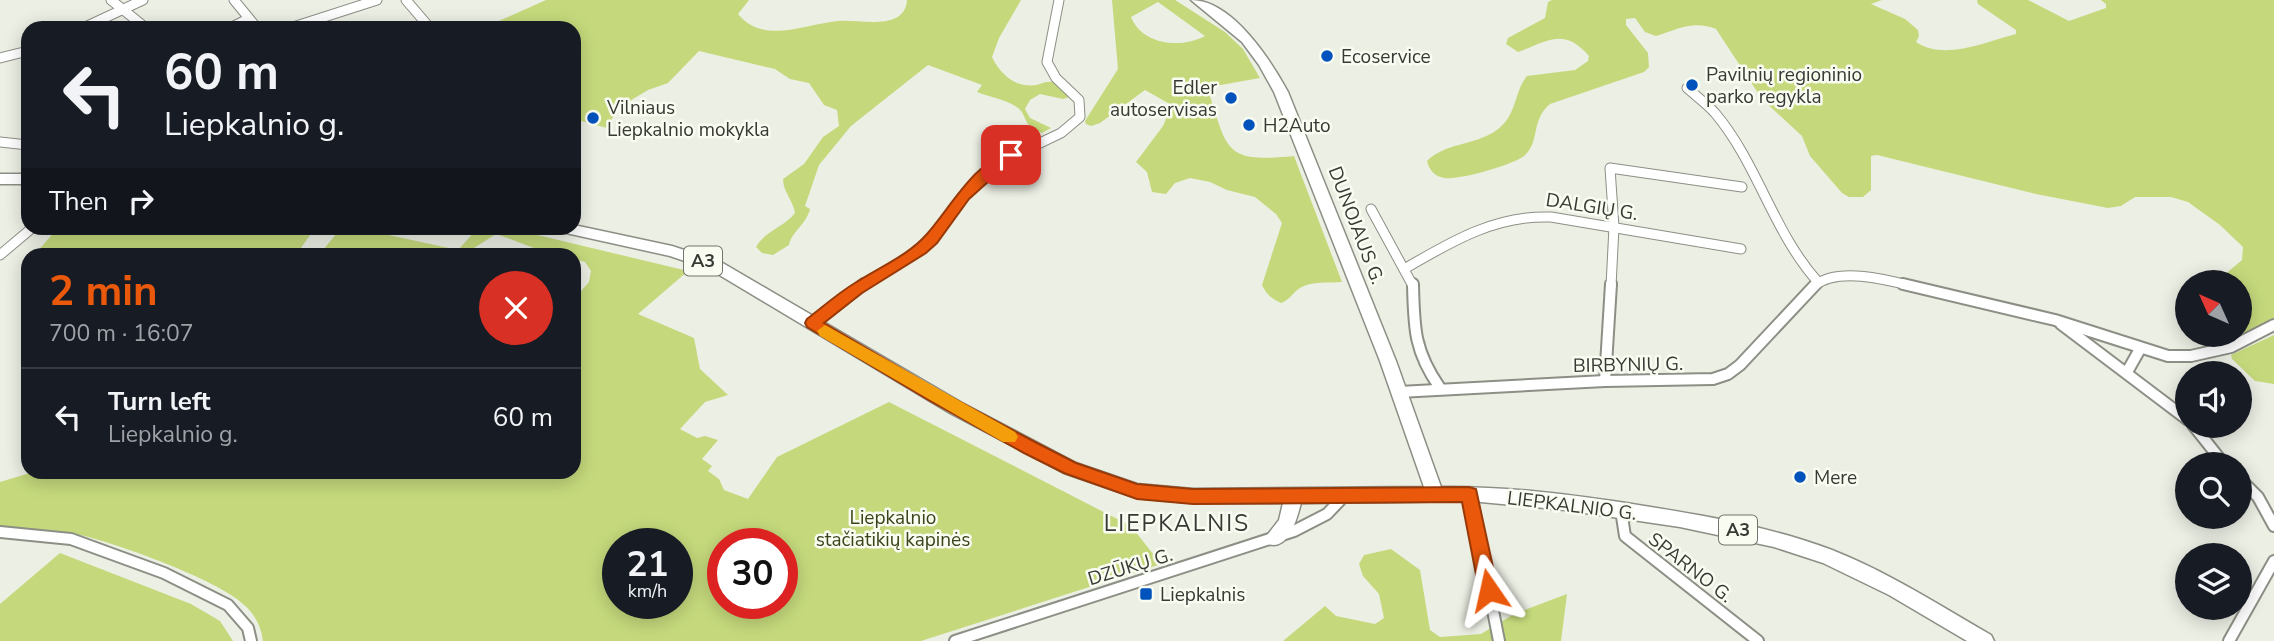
<!DOCTYPE html>
<html lang="en">
<head>
<meta charset="utf-8">
<style>
  body { margin:0; font-family:"Nunito Sans",sans-serif; background:#20242c; color:#f1f3f6; height:100vh; display:flex; flex-direction:column; font-size:26px; white-space:nowrap }
  * { box-sizing:border-box; margin:0 }
  p { font-size:23px; color:#9ea1a6 }
  .icon { flex:none; width:38px; height:38px; fill:none; stroke:currentColor; stroke-width:2; stroke-linecap:round; stroke-linejoin:round }
  .map { position:relative; flex:1; overflow:hidden }
  .side { position:absolute; left:21px; top:248px; width:560px; height:231px; display:flex; flex-direction:column; background:#171b24; border-radius:21px; box-shadow:0 4px 18px #0003 }
  .side>* { flex:none }
  .banner { position:absolute; left:21px; top:21px; width:560px; height:214px; border-radius:21px; box-shadow:0 4px 18px #0003; background:#171b24; color:#f1f3f6; overflow:hidden }
  .needle { width:46px; rotate:315deg }
  .controls { position:absolute; left:2175px; top:270px; display:grid; gap:14px }
  .controls a { display:grid; place-items:center; width:77px; height:77px; border-radius:50%; background:#171b24; box-shadow:0 4px 18px #0003; font-size:35px }
  .speed { position:absolute; left:602px; top:528px; display:flex; gap:14px; font-size:35px; font-weight:700; text-align:center }
  .speed>* { display:grid; place-content:center; width:91px; height:91px; border-radius:50%; background:#171b24; box-shadow:0 4px 18px #0003; line-height:1 }
  .speed small { font-size:18px; font-weight:400 }
  .speed .limit { border:10px solid #d22; background:#fff; color:#111 }
  .pin { position:absolute; display:grid; place-items:center; width:60px; height:60px; color:#fff; margin:-30px; border-radius:14px; box-shadow:0 4px 10px #0006 }
  .me { position:absolute; width:77px; margin:-38px; rotate:349deg; stroke-linejoin:round; filter:drop-shadow(0 0 5px #0008) }
  .turn { display:flex; align-items:center; gap:24px; height:147px; padding:0 28px; font-size:32px }
  .turn .icon { width:91px; height:91px; stroke-width:2.5 }
  .turn b { display:block; font-size:49px; line-height:60px }
  .then { display:flex; align-items:center; height:66px; padding:0 28px; background:#0003; gap:14px; font-size:26px }
  .round { display:grid; place-items:center; flex:none; width:74px; height:74px; border-radius:37px; background:#20242c }
  .summary { display:flex; align-items:center; justify-content:space-between; height:119px; padding:0 28px }
  h1 { font-size:42px; font-weight:700; line-height:52px; color:#ea580c }
  ul { padding:0; list-style:none }
  li { display:flex; align-items:center; gap:21px; height:98px; padding:0 28px; border-top:2px solid #363941 }
  li div { flex:1 }
  li b { display:block; font-size:26px }
  li em { font-style:normal }
  .map>svg:first-child { display:block }
  .green { fill:#c5d97c; fill-rule:evenodd }
  .lines { fill:none; stroke-linecap:round; stroke-linejoin:round }
  .minor-far1-casing { stroke:#8c8f85; stroke-width:11 }
  .minor-casing { stroke:#8c8f85; stroke-width:14 }
  .primary-casing { stroke:#8c8f85; stroke-width:3 }
  .minor-far1 { stroke:#fff; stroke-width:9 }
  .minor { stroke:#fff; stroke-width:10 }
  .primary { fill:#fff; fill-rule:evenodd }
  .route { fill:#ea580c; stroke:#983908; stroke-width:2 }
  .slow { fill:#f59e0b }
  .poi-dot { fill:#0052bc; stroke:#f9fcf1; stroke-width:2.5 }
  .labels { text-anchor:middle; stroke-width:5; stroke-linejoin:round; paint-order:stroke }
  .shield { fill:#f9fcf1; stroke:#72746d; stroke-width:2 }
  .shield-label { font-size:18px; font-weight:bold; fill:#383935 }
  .poi-label { font-size:19px; fill:#383935; stroke:#f9fcf1; text-anchor:start }
  .street-label { font-size:19px; fill:#383935; stroke:#f9fcf1 }
  .park-label { font-size:19px; fill:#3b431a; stroke:#f9fcf1 }
  .quarter-label { font-size:23px; letter-spacing:2px; fill:#383935; stroke:#f9fcf1 }
</style>
</head>
<body>
<div class="map">
<svg width="2274" height="641" viewBox="0 0 2274 641">
  <rect width="100%" height="100%" fill="#ecefe4"/>
  <g class="green">
    <path d="M 546,0 L 749,0 L 738,14 C 763,45 806,24 838,21 C 859,19 905,32 907,0 L 1021,0 L 999,38 L 992,57 C 1001,75 1015,88 1037,85 C 1043,83 1046,81 1053,82 L 1069,97 L 1063,99 L 1040,94 L 1030,100 L 1025,109 L 1030,118 L 1051,128 L 1042,133 C 1020,125 1029,114 1015,106 C 1004,99 989,97 977,92 L 982,85 L 928,65 L 851,126 L 819,165 L 805,206 L 810,209 C 806,225 792,231 789,245 L 773,255 L 762,253 L 756,247 C 765,231 784,227 795,213 C 793,200 783,192 783,179 L 804,164 L 823,137 L 839,126 L 837,110 L 824,105 L 809,83 L 790,79 L 775,69 L 699,51 L 668,83 L 648,90 L 618,108 L 607,128 L 574,119 L 574,28 L 483,28 Z"/>
    <path d="M 1112,0 L 1175,0 L 1225,32 L 1243,49 L 1260,78 L 1215,86 L 1208,90 C 1228,151 1224,163 1294,156 L 1342,282 C 1329,283 1311,281 1300,288 C 1292,293 1290,300 1281,303 C 1271,298 1267,295 1262,285 L 1282,223 L 1276,214 L 1255,197 L 1227,190 L 1210,182 L 1190,178 L 1175,183 L 1166,194 L 1152,192 L 1147,172 L 1136,162 L 1163,126 L 1171,107 L 1168,103 L 1145,90 L 1100,123 L 1091,126 L 1086,124 L 1085,121 L 1118,69 ZM 1158,2 L 1205,36 C 1181,49 1142,45 1131,17 Z"/>
    <path d="M 1552,0 L 1882,0 L 1871,4 L 1905,19 L 1918,30 L 1919,36 L 1916,42 C 1944,61 1985,42 2016,34 L 2016,30 L 1978,4 L 1977,0 L 2028,0 L 2069,21 L 2106,8 L 2106,4 L 2101,0 L 2274,0 L 2274,319 L 2222,344 L 2219,334 L 2240,334 L 2240,282 L 2216,282 L 2242,260 L 2243,247 L 2220,225 L 2188,202 L 2171,197 L 2135,197 L 2121,206 L 2108,208 L 2036,194 L 1877,155 L 1871,156 L 1871,190 L 1863,197 L 1849,197 L 1842,193 L 1810,156 L 1802,136 L 1762,99 L 1716,29 C 1694,20 1678,29 1656,36 L 1645,32 L 1635,18 L 1626,19 L 1626,25 L 1648,53 L 1649,67 L 1644,72 L 1550,104 C 1530,121 1541,141 1524,156 C 1512,165 1460,180 1445,178 C 1435,177 1429,170 1427,161 C 1443,144 1473,145 1494,132 C 1518,117 1513,93 1527,76 L 1575,70 L 1588,61 L 1589,56 C 1564,27 1548,41 1518,52 L 1506,44 L 1508,38 L 1545,18 L 1548,2 Z"/>
    <path d="M 58,228 L 315,228 L 296,255 L 34,255 Z"/>
    <path d="M 341,228 L 356,228 L 458,250 L 478,228 L 508,228 L 688,271 L 638,314 L 694,338 L 700,369 L 728,395 L 705,402 L 680,429 L 697,438 L 705,436 L 718,440 L 702,459 L 712,466 L 708,471 L 719,479 L 724,490 L 748,499 L 777,457 L 889,402 L 1131,526 L 1161,564 L 921,641 L 263,641 C 261,626 255,614 243,604 C 218,580 116,543 80,535 C 54,530 26,529 0,526 L 0,482 L 33,472 L 574,472 L 574,299 L 589,282 L 591,271 L 585,262 L 574,259 L 574,256 C 544,255 523,243 496,234 L 463,255 L 319,255 ZM 618,544 L 677,544 L 677,604 L 618,604 ZM 723,544 L 782,544 L 782,604 L 723,604 Z"/>
    <path d="M 2274,335 L 2274,384 L 2255,381 L 2232,359 L 2231,355 Z"/>
    <path d="M 1391,549 L 1420,570 L 1430,630 L 1440,637 L 1481,634 L 1514,614 L 1567,594 L 1561,641 L 1283,641 L 1325,606 L 1336,616 L 1375,624 L 1384,618 L 1379,594 L 1363,576 L 1359,564 L 1364,555 Z"/>
    <path d="M 60,553 L 191,604 L 220,621 L 233,641 L 0,641 L 0,604 Z"/>
  </g>
  <g class="lines">
    <defs>
      <g id="minor-far1">
        <path d="M 111,0 L 146,28"/>
        <path d="M 234,0 L 257,28"/>
        <path d="M 406,0 L 430,28"/>
        <path d="M 83,28 L 143,0"/>
        <path d="M 230,28 L 248,19"/>
        <path d="M 290,28 L 377,0"/>
        <path d="M 0,58 L 28,51"/>
        <path d="M 1687,88 C 1696,96 1707,104 1715,113 C 1758,164 1773,232 1818,282"/>
        <path d="M 0,142 L 28,145"/>
        <path d="M 1371,209 L 1413,286"/>
        <path d="M 0,255 L 32,228"/>
        <path d="M 1406,268 C 1452,241 1496,215 1551,217 L 1741,249"/>
        <path d="M 862,286 L 921,249 L 932,239 L 963,196 L 998,163 L 1061,133 L 1080,117 L 1079,100 L 1056,78 L 1047,62 L 1059,0"/>
        <path d="M 1611,286 L 1614,227 L 1610,168 L 1742,187"/>
        <path d="M 1814,286 C 1837,267 1885,279 1911,286"/>
      </g>
      <g id="minor">
        <path d="M 1413,284 C 1414,328 1414,351 1440,388"/>
        <path d="M 1903,284 L 2055,320 L 2168,356 L 2191,356 L 2231,347 L 2274,325"/>
        <path d="M 812,323 L 864,284"/>
        <path d="M 2061,324 L 2188,420"/>
        <path d="M 2127,372 L 2140,349"/>
        <path d="M 1605,381 L 1611,284"/>
        <path d="M 1399,392 L 1605,381 L 1713,379 L 1728,374 L 1740,365 L 1816,284"/>
        <path d="M 2193,425 L 2224,464"/>
        <path d="M 2240,479 L 2258,497 L 2274,526"/>
        <path d="M 1470,494 L 1499,641"/>
        <path d="M 1621,510 L 1625,536 L 1758,641"/>
        <path d="M 0,532 L 71,539 L 164,573 L 228,605 L 248,628 L 251,641"/>
        <path d="M 955,641 L 1294,531 L 1327,514 L 1346,494"/>
        <path d="M 2229,641 L 2274,561"/>
      </g>
      <g id="primary">
        <path d="M 1191,0 C 1232,0 1270,59 1288,92 L 1396,361 L 1441,487 C 1503,486 1565,494 1626,503 C 1695,514 1766,525 1832,550 C 1888,572 1939,605 1991,635 L 1994,641 L 1967,641 L 1889,595 L 1823,563 L 1774,547 L 1680,527 L 1565,510 L 1470,501 L 1301,503 C 1297,518 1289,551 1268,544 L 1265,538 L 1279,520 L 1283,503 L 1193,503 L 1137,498 L 1064,473 L 950,413 L 711,270 L 670,256 L 566,233 L 559,228 L 574,228 L 574,225 L 672,246 L 721,262 L 962,403 L 1076,463 L 1137,484 L 1193,489 L 1424,487 L 1380,361 L 1274,92 L 1259,65 L 1242,42 Z"/>
        <rect x="0" y="174" width="28" height="10"/>
      </g>
    </defs>
    <use href="#minor-far1" class="minor-far1-casing"/>
    <use href="#minor" class="minor-casing"/>
    <use href="#primary" class="primary-casing"/>
    <use href="#minor-far1" class="minor-far1"/>
    <use href="#minor" class="minor"/>
    <use href="#primary" class="primary"/>
  </g>
  <path class="route" d="M 1011,151 L 1018,155 L 969,199 L 937,243 L 926,253 L 862,293 L 824,323 L 941,392 L 1037,443 L 1076,463 L 1137,484 L 1193,489 L 1469,487 L 1476,489 L 1498,590 L 1496,596 L 1489,599 L 1482,596 L 1479,590 L 1462,502 L 1193,504 L 1137,499 L 1064,473 L 1024,453 L 930,401 L 807,327 L 805,323 L 807,319 C 823,307 838,293 855,283 C 878,268 909,255 927,234 C 950,208 975,161 1011,151 Z"/>
  <path class="slow" d="M 825,325 L 1015,432 L 1018,437 L 1015,442 L 1003,442 L 820,336 L 817,331 Z"/>
  <g class="poi-dot">
    <circle cx="1327" cy="56" r="7"/>
    <circle cx="1692" cy="85" r="7"/>
    <circle cx="1231" cy="98" r="7"/>
    <circle cx="593" cy="118" r="7"/>
    <circle cx="1249" cy="125" r="7"/>
    <circle cx="1800" cy="477" r="7"/>
    <rect x="1139" y="587" width="14" height="14" rx="3.5"/>
  </g>
  <g class="labels">
    <g class="shield">
      <rect x="684" y="246.5" width="38" height="29" rx="5"/>
      <rect x="1719" y="515.5" width="38" height="29" rx="5"/>
    </g>
    <g class="shield-label">
      <text x="703" y="267">A3</text>
      <text x="1738" y="536">A3</text>
    </g>
    <g class="poi-label">
      <text x="1341" y="63">Ecoservice</text>
      <text x="1706" y="81">Pavilnių regioninio<tspan x="1706" dy="22">parko regykla</tspan></text>
      <text x="1217" y="94" text-anchor="end">Edler<tspan x="1217" dy="22">autoservisas</tspan></text>
      <text x="607" y="114">Vilniaus<tspan x="607" dy="22">Liepkalnio mokykla</tspan></text>
      <text x="1263" y="132">H2Auto</text>
      <text x="1814" y="484">Mere</text>
      <text x="1160" y="601">Liepkalnis</text>
    </g>
    <g class="street-label">
      <text transform="translate(1592 206) rotate(9)" y="7">DALGIŲ G.</text>
      <text transform="translate(1357 225) rotate(69)" y="7">DUNOJAUS G.</text>
      <text transform="translate(1628 364) rotate(-1)" y="7">BIRBYNIŲ G.</text>
      <text transform="translate(1572 505) rotate(7)" y="7">LIEPKALNIO G.</text>
      <text transform="translate(1130 566) rotate(-17)" y="7">DZŪKŲ G.</text>
      <text transform="translate(1691 567) rotate(38)" y="7">SPARNO G.</text>
    </g>
    <g class="park-label">
      <text x="893" y="524">Liepkalnio<tspan x="893" dy="22">stačiatikių kapinės</tspan></text>
    </g>
    <g class="quarter-label">
      <text x="1177" y="531">LIEPKALNIS</text>
    </g>
  </g>
</svg>
<div class="controls">
<a><svg class="needle" viewBox="-14 -14 28 28"><path d="M0-13l5 13h-10z" fill="#e53935"/><path d="M0 13l5-13h-10z" fill="#9ea1a6"/></svg></a>
<a><svg class="icon" aria-label="sound" viewBox="0 0 24 24"><path d="M4 9h4l5-4v14l-5-4H4zM17 9q2 3 0 6"/></svg></a>
<a><svg class="icon" aria-label="search" viewBox="0 0 24 24"><circle cx="10" cy="10" r="6"/><path d="M15 15l6 6"/></svg></a>
<a><svg class="icon" aria-label="layers" viewBox="0 0 24 24"><path d="M12 4l9 5-9 5-9-5zM3 14l9 5 9-5"/></svg></a>
</div>
<div class="speed"><div>21<small>km/h</small></div><div class="limit">30</div></div>
<div class="pin" style="left:1011px;top:155px;background:#d93025"><svg class="icon" aria-label="arrive" viewBox="0 0 24 24"><path d="M6 21V4h12l-3 4 3 4H6"/></svg></div>
<svg class="me" style="left:1489px;top:590px" viewBox="-20 -20 40 40"><path d="M0-17L14 15 0 8-14 15z" fill="#ea580c" stroke="#fff" stroke-width="4"/></svg>
<div class="banner">
<div class="turn"><svg class="icon" aria-label="left" viewBox="0 0 24 24"><path d="M17 20v-9H6M10 6l-5 5 5 5"/></svg><div><b>60 m</b>Liepkalnio g.</div></div>
<div class="then">Then<svg class="icon" aria-label="right" viewBox="0 0 24 24"><path d="M7 20v-9h11M14 6l5 5-5 5"/></svg></div>
</div>
<section class="side">
<div class="summary"><div><h1>2 min</h1><p>700 m · 16:07</p></div><a class="round" style="background:#d93025;color:#fff"><svg class="icon" aria-label="close" viewBox="0 0 24 24"><path d="M6 6l12 12M18 6L6 18"/></svg></a></div>
<ul>
<li><svg class="icon" aria-label="left" viewBox="0 0 24 24"><path d="M17 20v-9H6M10 6l-5 5 5 5"/></svg><div><b>Turn left</b><p>Liepkalnio g.</p></div><em>60 m</em></li>
</ul>
</section>
</div>
</body>
</html>
